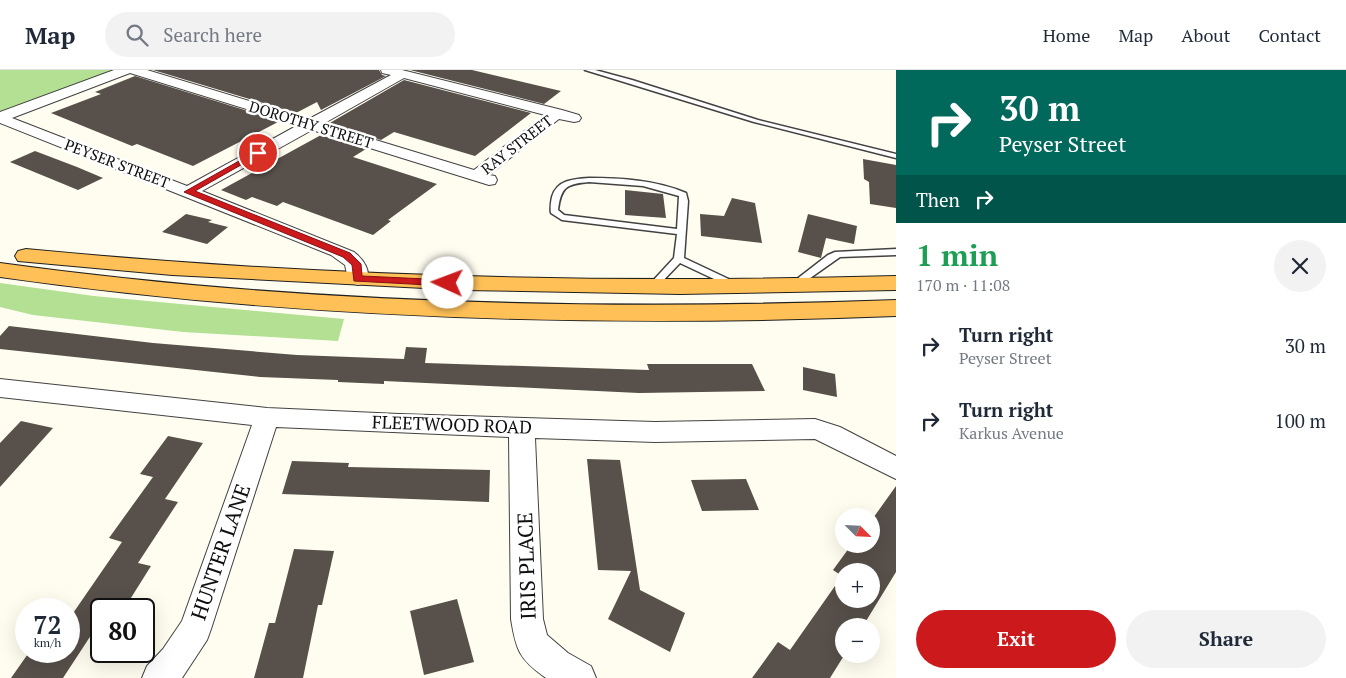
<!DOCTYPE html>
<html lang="en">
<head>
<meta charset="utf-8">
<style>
  body { margin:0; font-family:"PT Serif",serif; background:#f2f2f3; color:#1f2937; height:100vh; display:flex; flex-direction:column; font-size:19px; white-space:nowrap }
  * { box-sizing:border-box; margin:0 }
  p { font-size:16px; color:#747a83 }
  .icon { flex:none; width:28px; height:28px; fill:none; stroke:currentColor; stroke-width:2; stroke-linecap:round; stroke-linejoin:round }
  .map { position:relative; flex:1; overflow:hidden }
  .details { display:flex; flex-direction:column; background:#fff; width:450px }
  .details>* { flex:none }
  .top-card { background:#00695c; color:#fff; overflow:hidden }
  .needle { width:32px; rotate:114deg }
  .tools { position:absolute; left:835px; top:438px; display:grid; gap:10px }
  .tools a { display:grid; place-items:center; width:45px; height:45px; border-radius:50%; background:#fff; box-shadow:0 5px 20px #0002; font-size:25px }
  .speed { position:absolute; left:15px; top:528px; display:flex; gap:10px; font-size:25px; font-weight:700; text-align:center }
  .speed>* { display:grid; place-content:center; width:65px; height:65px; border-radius:50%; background:#fff; box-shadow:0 5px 20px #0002; line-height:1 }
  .speed small { font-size:12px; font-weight:400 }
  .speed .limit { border:2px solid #111; border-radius:8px; background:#fff; color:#111 }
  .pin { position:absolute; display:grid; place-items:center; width:42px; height:42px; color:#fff; margin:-21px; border:2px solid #fff; border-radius:50%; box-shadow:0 1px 5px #0007 }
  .me { position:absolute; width:55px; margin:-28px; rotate:272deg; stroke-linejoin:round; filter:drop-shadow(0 0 4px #0008) }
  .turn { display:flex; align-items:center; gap:18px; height:105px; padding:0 20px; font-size:22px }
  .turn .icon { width:65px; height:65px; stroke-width:2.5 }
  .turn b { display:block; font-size:35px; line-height:42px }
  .then { display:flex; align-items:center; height:48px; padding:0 20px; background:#0003; gap:10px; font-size:19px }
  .round { display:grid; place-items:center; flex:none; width:52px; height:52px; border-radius:26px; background:#f2f2f3 }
  .summary { display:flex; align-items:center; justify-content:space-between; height:85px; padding:0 20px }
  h1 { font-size:30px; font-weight:700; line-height:38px; color:#1e9e55 }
  .primary-button { display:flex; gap:10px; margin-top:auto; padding:10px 20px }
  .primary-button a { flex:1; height:58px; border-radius:30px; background:#cc191c; color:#fff; font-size:20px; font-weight:700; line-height:58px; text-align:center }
  .primary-button a+a { background:#f2f2f3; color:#1f2937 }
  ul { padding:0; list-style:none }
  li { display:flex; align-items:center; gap:15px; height:75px; padding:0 20px }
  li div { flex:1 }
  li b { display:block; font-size:19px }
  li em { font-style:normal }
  header { display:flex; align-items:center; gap:30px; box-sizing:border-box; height:70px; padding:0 25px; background:#fff; border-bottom:1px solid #e0e1e3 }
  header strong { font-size:24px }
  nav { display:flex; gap:28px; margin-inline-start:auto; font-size:18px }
  .search { width:350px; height:45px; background:#f2f2f3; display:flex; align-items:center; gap:12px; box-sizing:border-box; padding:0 18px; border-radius:28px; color:#747a83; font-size:19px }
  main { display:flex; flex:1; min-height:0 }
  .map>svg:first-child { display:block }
  .forest { fill:#b3e093 }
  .building { fill:#58504a; fill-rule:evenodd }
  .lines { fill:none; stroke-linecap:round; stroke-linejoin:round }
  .service-casing { stroke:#424242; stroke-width:3 }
  .minor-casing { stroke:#424242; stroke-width:2 }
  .trunk-casing { stroke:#202020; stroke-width:2 }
  .service { fill:#fff; fill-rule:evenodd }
  .minor { fill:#fff; fill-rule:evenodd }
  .trunk { fill:#ffc057; fill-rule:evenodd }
  .route { fill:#cc191c; stroke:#851012 }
  .labels { text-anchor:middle; stroke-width:5; stroke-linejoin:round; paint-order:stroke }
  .far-street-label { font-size:15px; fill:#0f0f0f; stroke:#fff }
  .street-label { font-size:18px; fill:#0f0f0f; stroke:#fff }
  .near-street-label { font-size:21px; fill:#0f0f0f; stroke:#fff }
</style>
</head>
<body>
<header>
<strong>Map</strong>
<div class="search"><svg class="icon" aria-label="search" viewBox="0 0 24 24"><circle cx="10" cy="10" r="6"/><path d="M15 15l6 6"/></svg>Search here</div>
<nav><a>Home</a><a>Map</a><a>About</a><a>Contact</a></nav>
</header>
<main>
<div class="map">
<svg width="896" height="608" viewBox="0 0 896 608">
  <rect width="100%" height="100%" fill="#fffdf0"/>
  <g class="forest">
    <path d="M 0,0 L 118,0 L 0,43 Z"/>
    <path d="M 0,213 L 94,226 L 344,249 L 338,271 L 183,262 L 33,245 L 0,237 Z"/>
  </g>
  <g class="building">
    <path d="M 153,0 L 379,0 L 382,5 L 386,6 L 321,40 L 317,32 L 296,43 Z"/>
    <path d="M 410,0 L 472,0 L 561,21 L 544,34 Z"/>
    <path d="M 135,6 L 280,51 L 193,96 L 137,74 L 132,76 L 51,43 L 101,24 L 95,22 Z"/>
    <path d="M 404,10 L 531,43 L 475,86 L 394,62 L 381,70 L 328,54 Z"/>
    <path d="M 321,65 L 366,79 L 353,87 L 437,114 L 388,150 L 391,151 L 373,165 L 283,132 L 277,136 L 252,127 L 246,130 L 221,120 Z"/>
    <path d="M 35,81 L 77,97 L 103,108 L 78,120 L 10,92 Z"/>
    <path d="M 863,89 L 896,95 L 896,138 L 870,134 L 869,112 L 864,109 Z"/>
    <path d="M 625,120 L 663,124 L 666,148 L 625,145 Z"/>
    <path d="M 732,128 L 755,133 L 762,173 L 701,166 L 700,144 L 724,146 Z"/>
    <path d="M 186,144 L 212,150 L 208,152 L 228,157 L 207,174 L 162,162 Z"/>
    <path d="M 808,144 L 857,156 L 854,174 L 826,168 L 821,188 L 798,182 Z"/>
    <path d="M 9,256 L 153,273 L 297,285 L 404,289 L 406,277 L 427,278 L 425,293 L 649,300 L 647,294 L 752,294 L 765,321 L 639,323 L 384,311 L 384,314 L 338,312 L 338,310 L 260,307 L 0,279 L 0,266 Z"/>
    <path d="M 803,297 L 835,304 L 837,327 L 803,320 Z"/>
    <path d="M 21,351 L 53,358 L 0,417 L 0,373 Z"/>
    <path d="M 168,366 L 203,373 L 165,429 L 178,432 L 138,493 L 151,496 L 124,539 L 101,539 L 101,550 L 63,608 L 11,608 L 30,581 L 69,581 L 69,549 L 122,472 L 109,468 L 153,407 L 140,404 Z"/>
    <path d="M 587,389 L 620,390 L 640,520 L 685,543 L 670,582 L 608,549 L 631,501 L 598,500 Z"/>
    <path d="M 292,391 L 349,393 L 348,397 L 490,400 L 489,432 L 282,424 Z"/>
    <path d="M 746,409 L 759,440 L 702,441 L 691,410 Z"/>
    <path d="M 896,416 L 896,502 L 863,556 L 844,556 L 844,584 L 845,584 L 830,608 L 752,608 L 778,572 L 790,580 L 842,506 L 833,500 L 852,474 L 871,474 L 871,451 ZM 844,501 L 871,501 L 871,529 L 844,529 Z"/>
    <path d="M 294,479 L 334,481 L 322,535 L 318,535 L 303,608 L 254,608 L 269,553 L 275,553 Z"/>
    <path d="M 457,529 L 474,592 L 424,605 L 410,541 Z"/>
  </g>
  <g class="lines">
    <defs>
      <g id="service">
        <path d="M 585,0 L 595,0 L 632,10 L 758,50 L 896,84 L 896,88 L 754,52 Z"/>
        <path d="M 589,108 C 621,108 656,110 686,123 L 688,131 L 684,188 L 737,213 L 739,215 L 737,217 L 731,217 L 680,193 L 655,219 L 649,219 L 647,217 L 649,215 L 674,188 L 677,164 L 562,150 L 551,143 C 550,138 551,132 552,127 C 557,110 573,109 589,108 ZM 589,112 L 643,116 L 679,126 L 677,159 L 564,145 L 558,140 C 561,117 566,114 589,112 Z"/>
        <path d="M 896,179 L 896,185 L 840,187 L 796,218 L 793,219 L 788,216 L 828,185 L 835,182 Z"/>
      </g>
      <g id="minor">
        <path d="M 114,0 L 147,0 L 309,49 L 391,5 L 382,3 L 381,0 L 402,0 L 562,40 L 579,45 L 581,48 L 579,51 L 574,52 L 559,49 L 489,105 L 495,106 L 497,110 L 495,114 L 489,115 L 312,60 L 202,121 L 354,182 C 363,189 373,202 365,213 L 358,215 L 351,213 L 348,209 L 345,195 L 331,185 L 0,53 L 0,42 ZM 130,3 L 298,55 L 187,116 L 12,48 ZM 404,8 L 545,45 L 474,100 L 323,54 Z"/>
        <path d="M 0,309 L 267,338 L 399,344 L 655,352 L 815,349 L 840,357 L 896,386 L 896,409 L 815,369 L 655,372 L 535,368 L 543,549 L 547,565 L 568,583 L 591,596 L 596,608 L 546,608 C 519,589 516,580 511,549 L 509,367 L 276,357 L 211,559 L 207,570 L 182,608 L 142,608 L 147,596 L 163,579 L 182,551 L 252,355 L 0,327 Z"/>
      </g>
      <g id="trunk">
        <path d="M 26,179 C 315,207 606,214 896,206 L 896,220 L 680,224 L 463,220 L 172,205 L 18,191 L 15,186 L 18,181 Z"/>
        <path d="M 0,193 C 296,234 597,241 896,230 L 896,246 C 597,258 296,249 0,207 Z"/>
      </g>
    </defs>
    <use href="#service" class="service-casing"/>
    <use href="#minor" class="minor-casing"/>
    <use href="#trunk" class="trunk-casing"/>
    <use href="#service" class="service"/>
    <use href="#minor" class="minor"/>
    <use href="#trunk" class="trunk"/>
  </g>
  <path class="route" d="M 255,82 L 262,83 L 195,121 L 350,183 L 361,194 L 362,206 L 448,210 L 453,213 L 448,216 L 354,211 L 352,195 L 343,187 L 184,122 Z"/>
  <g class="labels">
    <g class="far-street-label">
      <text transform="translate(311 55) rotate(17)" y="5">DOROTHY STREET</text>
      <text transform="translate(517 75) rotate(-38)" y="5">RAY STREET</text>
      <text transform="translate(117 94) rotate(21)" y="5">PEYSER STREET</text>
    </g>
    <g class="street-label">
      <text transform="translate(452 355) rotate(2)" y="6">FLEETWOOD ROAD</text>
    </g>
    <g class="near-street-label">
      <text transform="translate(221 482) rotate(-71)" y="7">HUNTER LANE</text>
      <text transform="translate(527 496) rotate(-92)" y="7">IRIS PLACE</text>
    </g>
  </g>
</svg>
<div class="tools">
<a><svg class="needle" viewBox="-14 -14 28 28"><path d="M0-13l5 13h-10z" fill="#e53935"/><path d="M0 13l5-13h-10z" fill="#747a83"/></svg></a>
<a>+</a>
<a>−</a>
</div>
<div class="speed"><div>72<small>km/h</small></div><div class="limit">80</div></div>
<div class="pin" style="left:258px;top:83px;background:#d93025"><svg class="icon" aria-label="arrive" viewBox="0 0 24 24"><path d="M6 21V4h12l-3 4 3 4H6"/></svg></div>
<svg class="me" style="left:448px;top:213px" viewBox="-20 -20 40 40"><circle r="19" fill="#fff"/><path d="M0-13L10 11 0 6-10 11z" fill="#cc191c"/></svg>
</div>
<section class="details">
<div class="top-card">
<div class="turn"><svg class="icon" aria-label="right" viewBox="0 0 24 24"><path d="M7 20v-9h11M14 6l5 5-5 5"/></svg><div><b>30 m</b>Peyser Street</div></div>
<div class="then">Then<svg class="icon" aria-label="right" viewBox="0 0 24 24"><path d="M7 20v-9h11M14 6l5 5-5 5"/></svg></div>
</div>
<div class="summary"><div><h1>1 min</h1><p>170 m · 11:08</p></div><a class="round"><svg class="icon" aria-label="close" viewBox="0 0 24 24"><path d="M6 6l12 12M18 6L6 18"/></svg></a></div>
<ul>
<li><svg class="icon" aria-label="right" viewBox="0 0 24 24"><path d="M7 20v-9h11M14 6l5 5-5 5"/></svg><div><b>Turn right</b><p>Peyser Street</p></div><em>30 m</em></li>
<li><svg class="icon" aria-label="right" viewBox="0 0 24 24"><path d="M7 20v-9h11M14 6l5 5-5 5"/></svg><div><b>Turn right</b><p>Karkus Avenue</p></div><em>100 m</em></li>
</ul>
<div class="primary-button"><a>Exit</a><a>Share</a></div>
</section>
</main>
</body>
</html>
